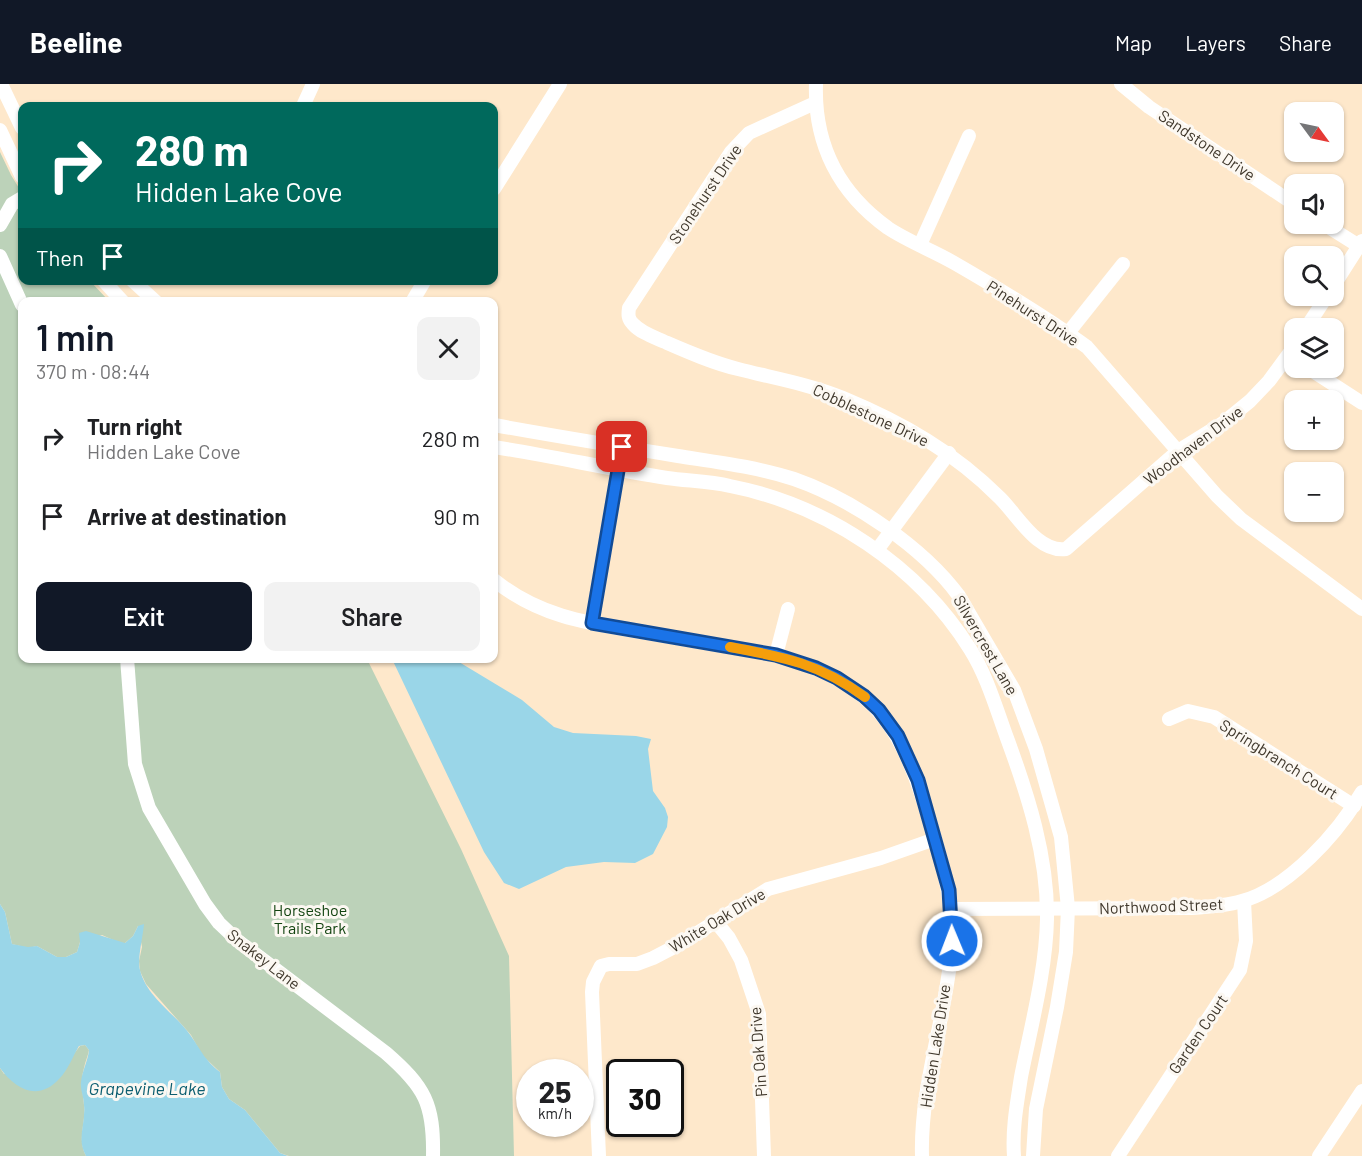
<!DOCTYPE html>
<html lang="en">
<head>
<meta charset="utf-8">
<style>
  body { margin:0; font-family:Barlow,sans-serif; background:#f2f2f2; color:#202124; height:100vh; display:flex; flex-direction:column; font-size:22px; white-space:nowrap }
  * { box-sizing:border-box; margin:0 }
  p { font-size:20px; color:#757577 }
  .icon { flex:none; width:33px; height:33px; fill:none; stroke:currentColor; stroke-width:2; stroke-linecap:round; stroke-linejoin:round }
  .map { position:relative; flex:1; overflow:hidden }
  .panel { position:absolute; left:18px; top:213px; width:480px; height:366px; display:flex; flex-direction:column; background:#fff; border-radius:12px; box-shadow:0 2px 4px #0004 }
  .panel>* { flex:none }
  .hud { position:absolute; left:18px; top:18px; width:480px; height:183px; border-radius:12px; box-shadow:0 2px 4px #0004; background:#00695c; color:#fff; overflow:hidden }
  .needle { width:39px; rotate:123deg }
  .buttons { position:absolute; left:1284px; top:18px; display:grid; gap:12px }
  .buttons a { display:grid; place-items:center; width:60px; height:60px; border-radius:12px; background:#fff; box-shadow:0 2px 4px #0004; font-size:30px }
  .speed { position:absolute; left:516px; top:975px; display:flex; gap:12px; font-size:30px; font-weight:700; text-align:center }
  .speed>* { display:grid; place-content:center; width:78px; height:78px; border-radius:50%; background:#fff; box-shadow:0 2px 4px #0004; line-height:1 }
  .speed small { font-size:15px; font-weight:400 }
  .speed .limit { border:3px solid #111; border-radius:9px; background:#fff; color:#111 }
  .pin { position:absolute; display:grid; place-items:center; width:51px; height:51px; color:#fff; margin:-26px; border-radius:12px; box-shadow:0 3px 9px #0006 }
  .me { position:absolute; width:66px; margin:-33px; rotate:359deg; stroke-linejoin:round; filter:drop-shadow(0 0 4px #0008) }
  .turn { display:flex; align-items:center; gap:21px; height:126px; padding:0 18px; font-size:27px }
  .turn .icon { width:78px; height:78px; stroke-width:2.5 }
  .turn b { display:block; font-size:42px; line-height:51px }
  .then { display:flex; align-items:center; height:57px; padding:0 18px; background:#0003; gap:12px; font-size:22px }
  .round { display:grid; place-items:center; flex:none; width:63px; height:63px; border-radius:12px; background:#f2f2f2 }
  .headline { display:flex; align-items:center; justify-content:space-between; height:102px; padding:0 18px }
  h1 { font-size:36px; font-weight:600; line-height:45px; color:#111827 }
  .cta { display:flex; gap:12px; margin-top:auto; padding:12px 18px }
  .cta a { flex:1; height:69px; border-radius:12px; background:#111827; color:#fff; font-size:24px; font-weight:600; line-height:69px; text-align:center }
  .cta a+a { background:#f2f2f2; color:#202124 }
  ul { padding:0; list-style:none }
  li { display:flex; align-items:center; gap:18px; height:78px; padding:0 18px }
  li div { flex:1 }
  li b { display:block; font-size:22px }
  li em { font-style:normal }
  header { display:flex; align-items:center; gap:36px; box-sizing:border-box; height:84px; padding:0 30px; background:#111827; color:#fff }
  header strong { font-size:28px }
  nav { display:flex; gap:33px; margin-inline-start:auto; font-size:21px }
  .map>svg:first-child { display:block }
  .green { fill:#bcd2b9 }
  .water { fill:#9ad6e8 }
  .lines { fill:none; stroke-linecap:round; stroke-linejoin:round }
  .minor { stroke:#fff; stroke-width:14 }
  .route-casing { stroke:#114b97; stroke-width:15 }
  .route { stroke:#1a73e8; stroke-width:10 }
  .slow { stroke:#f59e0b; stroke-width:10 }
  .labels { text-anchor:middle; stroke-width:6; stroke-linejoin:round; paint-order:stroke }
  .street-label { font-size:16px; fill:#3f372b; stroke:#fcf8f2 }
  .park-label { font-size:16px; fill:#134411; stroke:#fcf8f2 }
  .water-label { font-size:18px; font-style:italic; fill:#0d5e70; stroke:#fcf8f2 }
</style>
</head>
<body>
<header>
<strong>Beeline</strong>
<nav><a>Map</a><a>Layers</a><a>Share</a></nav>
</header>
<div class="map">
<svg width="1362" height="1072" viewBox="0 0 1362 1072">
  <rect width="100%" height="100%" fill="#fee8cb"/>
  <g class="green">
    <path d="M 0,68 L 11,91 L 22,109 L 22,196 L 90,197 L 109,217 L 22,218 L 22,574 L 367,575 L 461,765 L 509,872 L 514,1072 L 289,1072 L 280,1069 L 245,1026 L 229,1015 L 222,1003 L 220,988 L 202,971 L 191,951 L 146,900 L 140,887 L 139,877 L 142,863 L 138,842 L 133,852 L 125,859 L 120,859 L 102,851 L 80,858 L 77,868 L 66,873 L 57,873 L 37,862 L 28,864 L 12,860 L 5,828 L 0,820 Z"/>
    <path d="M 85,961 L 89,966 C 88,972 85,978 84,984 C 80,998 83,1008 84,1021 C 86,1040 77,1054 86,1072 L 0,1072 L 0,984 L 4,990 L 73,971 L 80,962 Z"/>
  </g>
  <g class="water">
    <path d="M 392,575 L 454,575 L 522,616 L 554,643 L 573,649 L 636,652 L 651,655 L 648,665 L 653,707 L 665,724 L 668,733 L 667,743 L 653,770 L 635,779 L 604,778 L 566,783 L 519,805 L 504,799 L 484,768 Z"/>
    <path d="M 0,820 L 5,828 L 12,860 L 28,863 L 37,862 L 57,873 L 66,873 L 77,868 L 80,858 L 79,849 L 86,847 L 125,859 L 133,852 L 138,842 L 144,840 C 143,853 137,876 140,886 C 147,914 176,930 191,952 C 202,968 204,975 220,988 L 222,1003 L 229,1015 L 245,1026 L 280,1069 L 288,1072 L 86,1072 C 76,1055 86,1040 84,1021 C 84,1013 80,1006 81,998 C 82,987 88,977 89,966 L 85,961 L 79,962 C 73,972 68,986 59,995 C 38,1018 15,1005 0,984 Z"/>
  </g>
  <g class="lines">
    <g class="minor">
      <path d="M 1,0 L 22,44"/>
      <path d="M 816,0 C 814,60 839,109 888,144 C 909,158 934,167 956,180 C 1001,206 1046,233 1087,263 L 1217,412 L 1241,435 L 1362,525"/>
      <path d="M 1121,0 L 1149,23 L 1294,120"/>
      <path d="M 815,19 L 749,49 L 731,68 L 629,224 C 628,231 628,235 633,240 C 641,249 654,253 665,258 C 688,268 713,279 738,285 C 773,294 809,300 843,314 C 903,339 954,368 1000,414 C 1018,432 1038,469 1066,465 L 1178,367 L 1223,339 L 1250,317 L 1269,297 L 1294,263"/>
      <path d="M 303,22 L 313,0"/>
      <path d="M 0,46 L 22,93"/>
      <path d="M 494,105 L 560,0"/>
      <path d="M 1324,140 L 1359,162"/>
      <path d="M 0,141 L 12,120 L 22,114"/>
      <path d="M 920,161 L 969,52"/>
      <path d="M 0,172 L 22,221"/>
      <path d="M 103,196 L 123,218"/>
      <path d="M 132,196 L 156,218"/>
      <path d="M 1334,201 L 1362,157"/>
      <path d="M 412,218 L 425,196"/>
      <path d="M 1306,244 L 1327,212"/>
      <path d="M 1068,249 L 1123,180"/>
      <path d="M 1308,284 L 1362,319"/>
      <path d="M 494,341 C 555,352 616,362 678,372 C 716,378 757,383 794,395 C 852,415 923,463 959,512 L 1014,606 L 1036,665 L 1061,753 L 1068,824 L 1066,868 L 1057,923 L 1036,1025 L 1033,1072"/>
      <path d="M 494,363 C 552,372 609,385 667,394 C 688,397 709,397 730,402 C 827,421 918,482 970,565 C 987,592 996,624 1007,654 C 1028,711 1048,773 1047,835 C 1046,887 1031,942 1021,993 C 1017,1019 1012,1045 1014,1072"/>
      <path d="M 877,466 L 949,369"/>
      <path d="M 494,496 C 542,535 594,540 653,550 C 694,557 735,564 776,571 C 881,600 903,647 932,745 C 943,782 953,818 952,856 C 948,929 920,999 922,1072"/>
      <path d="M 592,539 L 622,363"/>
      <path d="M 776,571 L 788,525"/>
      <path d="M 127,574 L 135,680 L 149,724 L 205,820 L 219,839 L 238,857 L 386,969 C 425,1003 434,1020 433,1072"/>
      <path d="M 1169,635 L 1188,627 L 1214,633 L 1354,722"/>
      <path d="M 951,825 L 1191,824 C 1208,823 1225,822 1242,817 C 1289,804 1338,749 1362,708"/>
      <path d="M 716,838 L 729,854 L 741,876 L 759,930 L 764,1072"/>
      <path d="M 599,1072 L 592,908 L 593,898 L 601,882 L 609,880 L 637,880 L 653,874 L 678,861 L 768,805 L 881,774 L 935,755"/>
      <path d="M 1118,1072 L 1240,886 L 1246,857 L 1244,817"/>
      <path d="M 1319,1072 L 1362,1007"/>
    </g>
  </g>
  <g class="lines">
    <defs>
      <path id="route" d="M 622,363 L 592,539 L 776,571 L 816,584 L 837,594 L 864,612 L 879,626 L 898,652 L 918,696 L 949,806 L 952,857"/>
    </defs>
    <use href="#route" class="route-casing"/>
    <use href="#route" class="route"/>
    <path class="slow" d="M 730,563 C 785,573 820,580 865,613"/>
  </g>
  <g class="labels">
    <g class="street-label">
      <text transform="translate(1207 61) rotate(34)" y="6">Sandstone Drive</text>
      <text transform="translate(705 110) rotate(-56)" y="6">Stonehurst Drive</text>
      <text transform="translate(1033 229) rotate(33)" y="6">Pinehurst Drive</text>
      <text transform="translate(871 331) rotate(25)" y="6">Cobblestone Drive</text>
      <text transform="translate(1193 361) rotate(-37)" y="6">Woodhaven Drive</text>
      <text transform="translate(986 561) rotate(60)" y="6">Silvercrest Lane</text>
      <text transform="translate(1279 675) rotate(32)" y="6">Springbranch Court</text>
      <text transform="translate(1161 822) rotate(-2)" y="6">Northwood Street</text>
      <text transform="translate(717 836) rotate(-31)" y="6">White Oak Drive</text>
      <text transform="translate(264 875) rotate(38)" y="6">Snakey Lane</text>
      <text transform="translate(1198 950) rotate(-56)" y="6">Garden Court</text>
      <text transform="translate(935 962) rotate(-81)" y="6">Hidden Lake Drive</text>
      <text transform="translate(758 968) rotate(-94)" y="6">Pin Oak Drive</text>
    </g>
    <g class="park-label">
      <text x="310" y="832">Horseshoe<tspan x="310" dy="18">Trails Park</tspan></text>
    </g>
    <g class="water-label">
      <text x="147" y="1011">Grapevine Lake</text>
    </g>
  </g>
</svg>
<div class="buttons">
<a><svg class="needle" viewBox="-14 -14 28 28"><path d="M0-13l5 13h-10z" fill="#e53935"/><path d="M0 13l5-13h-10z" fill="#757577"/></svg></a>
<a><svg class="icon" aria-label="sound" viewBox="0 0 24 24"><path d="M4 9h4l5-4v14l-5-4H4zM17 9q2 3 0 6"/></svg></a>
<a><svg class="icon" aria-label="search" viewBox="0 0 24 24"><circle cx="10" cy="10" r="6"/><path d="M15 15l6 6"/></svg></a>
<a><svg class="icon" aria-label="layers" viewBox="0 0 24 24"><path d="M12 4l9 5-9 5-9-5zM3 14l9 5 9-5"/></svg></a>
<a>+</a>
<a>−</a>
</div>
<div class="speed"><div>25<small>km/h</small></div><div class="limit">30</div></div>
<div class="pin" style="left:622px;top:363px;background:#d93025"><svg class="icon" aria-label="arrive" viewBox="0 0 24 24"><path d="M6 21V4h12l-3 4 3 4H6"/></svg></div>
<svg class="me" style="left:952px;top:857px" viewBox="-20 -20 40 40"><circle r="17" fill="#1a73e8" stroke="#fff" stroke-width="3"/><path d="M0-11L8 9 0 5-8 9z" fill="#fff"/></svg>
<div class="hud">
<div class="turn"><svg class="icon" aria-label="right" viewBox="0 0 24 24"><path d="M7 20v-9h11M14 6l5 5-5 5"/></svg><div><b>280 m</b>Hidden Lake Cove</div></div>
<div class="then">Then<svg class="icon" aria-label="arrive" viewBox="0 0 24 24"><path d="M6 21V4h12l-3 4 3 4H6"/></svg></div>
</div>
<section class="panel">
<div class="headline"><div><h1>1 min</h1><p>370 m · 08:44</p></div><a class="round"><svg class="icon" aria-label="close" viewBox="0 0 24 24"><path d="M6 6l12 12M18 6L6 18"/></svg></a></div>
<ul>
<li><svg class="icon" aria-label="right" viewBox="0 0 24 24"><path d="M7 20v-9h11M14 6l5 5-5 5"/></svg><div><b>Turn right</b><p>Hidden Lake Cove</p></div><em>280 m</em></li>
<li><svg class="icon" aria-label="arrive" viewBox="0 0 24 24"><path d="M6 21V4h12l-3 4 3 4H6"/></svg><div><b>Arrive at destination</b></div><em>90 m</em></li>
</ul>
<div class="cta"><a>Exit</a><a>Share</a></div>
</section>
</div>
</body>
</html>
